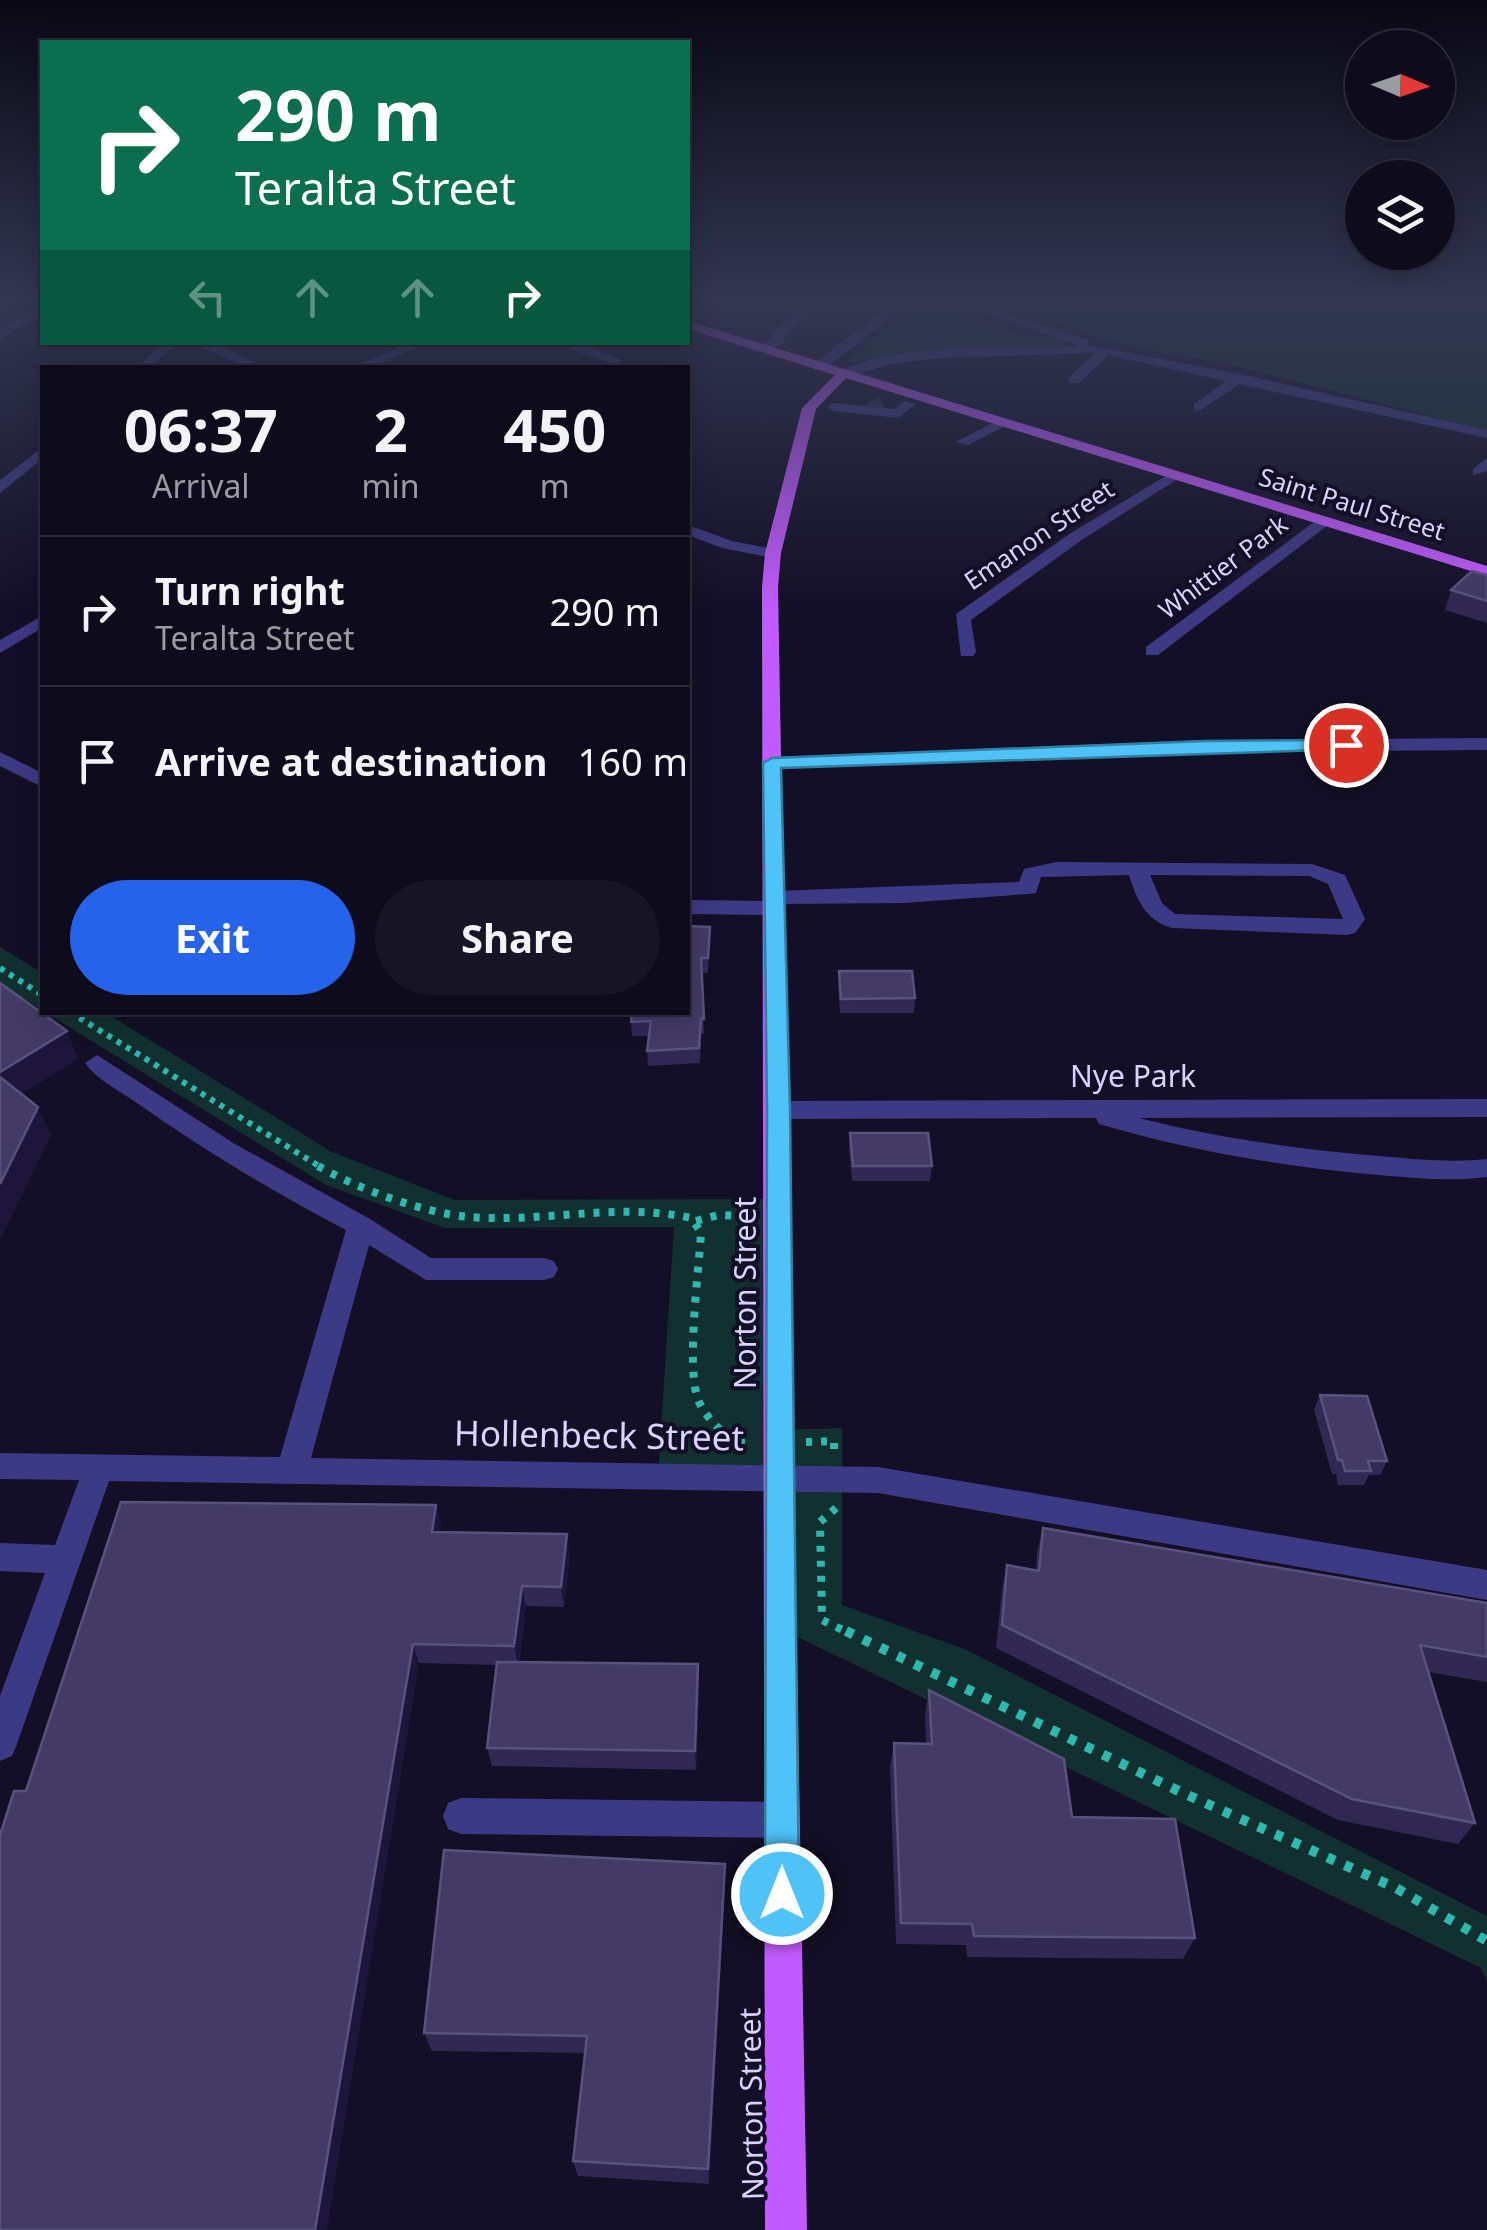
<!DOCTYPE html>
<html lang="en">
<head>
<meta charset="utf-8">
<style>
  body { margin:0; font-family:"Noto Sans",sans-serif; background:#171425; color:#f1f3f6; height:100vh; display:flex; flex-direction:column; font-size:38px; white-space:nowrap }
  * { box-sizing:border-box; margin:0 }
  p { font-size:32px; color:#9b9ba3 }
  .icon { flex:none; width:55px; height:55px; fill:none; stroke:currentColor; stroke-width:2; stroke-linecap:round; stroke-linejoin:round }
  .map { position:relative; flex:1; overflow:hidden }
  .panel { position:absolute; left:40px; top:365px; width:650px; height:650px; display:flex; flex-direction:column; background:#0e0b1c; border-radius:0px; box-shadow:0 5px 25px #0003,0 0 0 2px #2e2b3b }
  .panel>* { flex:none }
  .banner { position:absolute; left:40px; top:40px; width:650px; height:305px; border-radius:0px; box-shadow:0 5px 25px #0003,0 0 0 2px #2e2b3b; background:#0b6e4f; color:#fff; overflow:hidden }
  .needle { width:65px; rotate:92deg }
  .controls { position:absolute; left:1345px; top:30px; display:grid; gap:20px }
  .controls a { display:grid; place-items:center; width:110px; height:110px; border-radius:50%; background:#0e0b1c; box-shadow:0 5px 25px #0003,0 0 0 2px #2e2b3b; font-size:50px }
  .pin { position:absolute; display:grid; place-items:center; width:85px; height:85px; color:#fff; margin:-42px; border:5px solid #fff; border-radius:50%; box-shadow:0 2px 10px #0007 }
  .me { position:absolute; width:110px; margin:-55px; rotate:0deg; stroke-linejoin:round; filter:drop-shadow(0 0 8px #0008) }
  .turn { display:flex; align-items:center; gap:35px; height:210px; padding:0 30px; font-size:45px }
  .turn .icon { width:130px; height:130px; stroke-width:2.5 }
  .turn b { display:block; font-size:70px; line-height:85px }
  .lanes { display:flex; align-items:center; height:95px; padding:0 30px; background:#0003; justify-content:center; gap:50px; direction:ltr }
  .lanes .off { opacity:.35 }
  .eta { display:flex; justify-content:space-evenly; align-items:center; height:170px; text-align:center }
  .eta b { font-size:60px; font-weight:700; line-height:70px }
  .action { display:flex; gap:20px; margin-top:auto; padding:20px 30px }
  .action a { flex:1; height:115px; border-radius:60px; background:#2563eb; color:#fff; font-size:40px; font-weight:700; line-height:115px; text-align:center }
  .action a+a { background:#171425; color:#f1f3f6 }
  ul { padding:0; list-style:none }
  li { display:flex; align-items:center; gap:30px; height:150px; padding:0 30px; border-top:2px solid #2e2b3b }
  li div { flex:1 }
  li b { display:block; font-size:38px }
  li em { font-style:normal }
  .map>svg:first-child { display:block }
  .green { fill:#12302f }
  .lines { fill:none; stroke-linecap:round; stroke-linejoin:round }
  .minor-tunnel { stroke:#312d47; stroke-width:14; stroke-dasharray:14 8; stroke-linecap:butt }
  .path-far2 { stroke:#2fb8b0; stroke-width:6; stroke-dasharray:5 6; stroke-linecap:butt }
  .path-far1 { stroke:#2fb8b0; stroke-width:8; stroke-dasharray:6 9; stroke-linecap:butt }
  .path { stroke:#2fb8b0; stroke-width:10; stroke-dasharray:8 11; stroke-linecap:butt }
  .minor { fill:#3d3a85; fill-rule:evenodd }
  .major { fill:#c25bff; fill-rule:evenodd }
  .wall { fill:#312854 }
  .shaded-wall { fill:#1d163a }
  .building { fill:#433a66; stroke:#5a527e; stroke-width:2.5 }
  .route { fill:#4fc3f7; stroke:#337fa1; stroke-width:2.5 }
  .labels { text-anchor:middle; stroke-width:8; stroke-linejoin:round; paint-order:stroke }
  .far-street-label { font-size:25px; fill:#d9d4ff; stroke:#130f26 }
  .street-label { font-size:30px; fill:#d9d4ff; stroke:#130f26 }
  .near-street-label { font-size:35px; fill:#d9d4ff; stroke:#130f26 }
</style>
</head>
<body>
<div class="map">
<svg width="1487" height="2230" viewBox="0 0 1487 2230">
  <rect width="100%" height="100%" fill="#130f26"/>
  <g class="green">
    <path d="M 923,301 L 939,301 L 977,318 L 974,321 L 1013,333 L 1059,340 L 1069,346 L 938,349 L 844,363 Z"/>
    <path d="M 993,301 L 1444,301 L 1487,310 L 1487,431 L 1227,364 L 1123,345 Z"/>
    <path d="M 0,947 L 42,973 L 42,1010 L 0,984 Z"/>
    <path d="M 46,1013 L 106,1013 L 332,1152 L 455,1200 L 779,1199 L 780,1430 L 842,1428 L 842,1605 L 967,1650 L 1487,1916 L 1487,1981 L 1481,1968 L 779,1628 L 779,1476 L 658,1475 L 674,1227 L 445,1228 L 326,1185 Z"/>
  </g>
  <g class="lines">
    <path class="minor-tunnel" d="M 870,409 L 884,403"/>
    <g class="path-far2">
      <path d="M 0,968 L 42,995"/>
      <path d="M 70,1012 L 322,1168"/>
    </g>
    <g class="path-far1">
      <path d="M 318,1166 C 358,1189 424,1213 469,1217 C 542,1223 619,1202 691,1218 L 701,1232 C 699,1272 685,1370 699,1402 C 707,1419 721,1431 735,1443 L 753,1443"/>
      <path d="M 696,1221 L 719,1215 L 749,1216"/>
      <path d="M 806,1442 L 834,1441 L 834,1456"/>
      <path d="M 836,1508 L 820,1522 L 822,1620 L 851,1634"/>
    </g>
    <path class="path" d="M 846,1631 L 1183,1793 L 1396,1888 L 1487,1941"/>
    <g class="minor">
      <path d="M 881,301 L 893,301 L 896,308 L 887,320 L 823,370 L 813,370 L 813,364 L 879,314 L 884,308 Z"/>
      <path d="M 948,301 L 966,301 L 1088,340 L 1088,345 L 1239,374 L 1487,430 L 1487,438 L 1239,384 L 1199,411 L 1194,410 L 1194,404 L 1226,381 L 1108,355 L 1079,383 L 1069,383 L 1069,377 L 1095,353 L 937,358 L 887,365 L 842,379 L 835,375 C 886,341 1015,348 1078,346 Z"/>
      <path d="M 42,302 L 42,311 L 0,341 L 0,331 Z"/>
      <path d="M 800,309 L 810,312 L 785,336 L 784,344 L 758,352 L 758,346 L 772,339 L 773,332 Z"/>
      <path d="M 164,342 L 178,342 L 150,368 L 136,368 Z"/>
      <path d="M 191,342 L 210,342 L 268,368 L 249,368 Z"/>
      <path d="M 411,342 L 430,342 L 369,368 L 350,368 Z"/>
      <path d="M 576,342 L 593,342 L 588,346 L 622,360 L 615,364 L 572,350 Z"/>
      <path d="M 904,401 L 916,404 L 898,418 L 834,411 L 827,407 L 834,403 L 895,409 Z"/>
      <path d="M 1000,419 L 1007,423 L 1005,426 L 968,445 L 956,442 Z"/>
      <path d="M 42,448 L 42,459 L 0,493 L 0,480 Z"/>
      <path d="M 1487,458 L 1487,471 L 1473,475 L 1473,469 Z"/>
      <path d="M 1169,474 L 1181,477 L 1083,539 L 971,620 L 976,652 L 973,656 L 961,656 L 956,614 L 1071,533 Z"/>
      <path d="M 1318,519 L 1332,522 L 1158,655 L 1146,655 L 1146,647 Z"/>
      <path d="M 688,525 L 732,541 L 779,550 L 781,553 L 773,558 L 722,548 L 688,535 Z"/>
      <path d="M 42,616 L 42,628 L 0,653 L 0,640 Z"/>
      <path d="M 1487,738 L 1487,750 L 1205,752 L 772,769 L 762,763 L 772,757 L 1205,740 Z"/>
      <path d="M 0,752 L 42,773 L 42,787 L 0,766 Z"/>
      <path d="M 1056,862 L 1312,864 L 1345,875 L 1365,919 L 1355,933 L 1347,935 L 1172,928 C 1145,920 1137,900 1129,875 L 1041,877 L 1036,893 L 1028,894 L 904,903 L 782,904 L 782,913 L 774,915 L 688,914 L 688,900 L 765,901 L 766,893 L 774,891 L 1019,882 L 1024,869 ZM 1150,875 L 1309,876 L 1328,884 L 1343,919 L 1175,914 L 1162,903 Z"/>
      <path d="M 97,1055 L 235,1144 L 370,1219 L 431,1258 L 544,1258 L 554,1261 L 558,1269 L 554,1277 L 544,1280 L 426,1280 L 369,1245 L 311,1458 L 878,1467 L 1487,1570 L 1487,1600 L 878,1493 L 109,1481 L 17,1744 L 12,1756 L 0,1761 L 0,1696 L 45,1573 L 0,1571 L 0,1543 L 55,1545 L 79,1480 L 0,1479 L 0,1453 L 280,1457 L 346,1230 C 273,1192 202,1149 134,1101 C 118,1090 96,1079 85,1063 Z"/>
      <path d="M 1487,1099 L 1487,1117 L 1139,1118 C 1217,1138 1297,1149 1378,1156 C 1414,1159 1451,1163 1487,1159 L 1487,1177 C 1451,1182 1415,1178 1379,1175 C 1284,1167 1191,1151 1099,1124 L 1096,1118 L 778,1119 L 766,1110 L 778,1101 Z"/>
      <path d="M 461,1798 L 782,1802 L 795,1807 L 800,1820 L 795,1833 L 782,1838 L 461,1834 L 448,1829 L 443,1816 L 448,1803 Z"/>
    </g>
    <path class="major" d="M 688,321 L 1487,566 L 1487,576 L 846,378 L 816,409 L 781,553 L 778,587 L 807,2230 L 765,2230 L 762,587 L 765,553 L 802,408 L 835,375 L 688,329 Z"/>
  </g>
  <g class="wall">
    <path d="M 1487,575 L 1487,623 L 1445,610 L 1451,590 Z"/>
    <path d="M 688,926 L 710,927 L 708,973 L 702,973 L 704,1034 L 701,1034 L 700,1063 L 648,1066 L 647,1051 L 649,1036 L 632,1036 L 631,1022 Z"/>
    <path d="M 839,971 L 915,998 L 914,1013 L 840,1013 L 838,986 Z"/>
    <path d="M 850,1133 L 932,1166 L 930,1181 L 852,1181 L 849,1148 Z"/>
    <path d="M 1320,1395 L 1387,1461 L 1380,1475 L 1369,1475 L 1364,1485 L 1338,1485 L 1336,1474 L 1332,1474 L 1314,1410 Z"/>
    <path d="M 436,1505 L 441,1525 L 440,1532 L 570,1554 L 564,1607 L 526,1606 L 519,1662 L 698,1664 L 699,1683 L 696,1770 L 492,1766 L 487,1748 L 496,1665 L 419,1663 L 26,1791 Z"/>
    <path d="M 1043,1528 L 1487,1603 L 1487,1682 L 1428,1672 L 1475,1823 L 1458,1844 L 1338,1820 L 996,1648 L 1002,1589 L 1007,1565 L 1036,1570 L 1037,1552 Z"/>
    <path d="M 929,1690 L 1072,1817 L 1195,1938 L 1183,1959 L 967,1957 L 966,1945 L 896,1944 L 890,1767 L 894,1743 L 926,1743 L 925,1714 Z"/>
    <path d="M 725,1864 L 725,1884 L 709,2184 L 578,2176 L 573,2161 L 585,2053 L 432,2051 L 424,2033 Z"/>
  </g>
  <g class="shaded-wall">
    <path d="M 67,1031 L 78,1059 L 9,1102 L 0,1082 L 0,1072 Z"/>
    <path d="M 38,1107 L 51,1135 L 0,1240 L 0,1184 Z"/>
    <path d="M 436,1505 L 441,1525 L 437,1552 L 432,1532 Z"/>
    <path d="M 567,1534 L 570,1554 L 564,1607 L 561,1587 Z"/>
    <path d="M 522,1586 L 526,1606 L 518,1665 L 514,1646 Z"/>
    <path d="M 413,1644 L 419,1663 L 327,2230 L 315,2230 Z"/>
    <path d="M 698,1664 L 699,1683 L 696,1770 L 695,1751 Z"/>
    <path d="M 725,1864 L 725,1884 L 709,2184 L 708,2169 Z"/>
  </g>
  <g class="building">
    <path d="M 1472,571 L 1487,575 L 1487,601 L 1451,590 Z"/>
    <path d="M 688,926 L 710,927 L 708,958 L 701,958 L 704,1019 L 701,1019 L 699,1048 L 647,1051 L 651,1021 L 631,1022 L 632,1012 L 688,1012 Z"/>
    <path d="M 839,971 L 912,971 L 915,998 L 841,999 Z"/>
    <path d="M 0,983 L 67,1031 L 0,1072 Z"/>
    <path d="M 0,1077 L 38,1107 L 0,1184 Z"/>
    <path d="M 850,1133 L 928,1133 L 932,1166 L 853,1166 Z"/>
    <path d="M 1320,1395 L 1367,1396 L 1387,1461 L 1368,1461 L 1371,1471 L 1345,1471 L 1342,1460 L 1338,1460 Z"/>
    <path d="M 121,1502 L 436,1505 L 432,1532 L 567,1534 L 561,1587 L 522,1586 L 514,1646 L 413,1644 L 315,2230 L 0,2230 L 0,1835 L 14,1791 L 26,1791 Z"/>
    <path d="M 1043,1528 L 1487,1603 L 1487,1657 L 1420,1645 L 1475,1823 L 1352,1799 L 1002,1625 L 1007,1565 L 1039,1571 Z"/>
    <path d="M 497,1662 L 698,1664 L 695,1751 L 487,1748 Z"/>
    <path d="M 929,1690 L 1064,1759 L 1072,1817 L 1175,1819 L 1195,1938 L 974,1936 L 972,1924 L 901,1923 L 894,1743 L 932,1744 Z"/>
    <path d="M 444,1850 L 725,1864 L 708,2169 L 573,2161 L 587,2036 L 424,2033 Z"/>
  </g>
  <linearGradient id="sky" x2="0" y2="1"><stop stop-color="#0a0815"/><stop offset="0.49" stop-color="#333752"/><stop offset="1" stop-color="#333752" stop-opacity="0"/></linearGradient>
  <rect width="1487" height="613" fill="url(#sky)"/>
  <path class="route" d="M 1346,740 L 1352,742 L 1352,749 L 781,768 L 790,1110 L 799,1894 L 794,1906 L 782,1911 L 770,1906 L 765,1894 L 767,1110 L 763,763 L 772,758 L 1205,741 Z"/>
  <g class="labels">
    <g class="far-street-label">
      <text transform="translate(1352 504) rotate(17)" y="9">Saint Paul Street</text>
      <text transform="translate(1039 535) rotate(-34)" y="9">Emanon Street</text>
      <text transform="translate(1223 567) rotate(-37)" y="9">Whittier Park</text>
    </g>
    <g class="street-label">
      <text x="1133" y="1087">Nye Park</text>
      <text transform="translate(746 1293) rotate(-90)" y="10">Norton Street</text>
      <text transform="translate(752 2104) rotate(-91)" y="10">Norton Street</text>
    </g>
    <g class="near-street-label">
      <text transform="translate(599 1436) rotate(1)" y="12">Hollenbeck Street</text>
    </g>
  </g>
</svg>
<div class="controls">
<a><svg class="needle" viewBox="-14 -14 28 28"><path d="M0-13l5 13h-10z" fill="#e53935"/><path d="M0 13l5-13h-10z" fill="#9b9ba3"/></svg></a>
<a><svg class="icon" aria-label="layers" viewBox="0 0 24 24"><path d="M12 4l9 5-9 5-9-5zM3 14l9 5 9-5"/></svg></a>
</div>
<div class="pin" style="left:1346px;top:745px;background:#d93025"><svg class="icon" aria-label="arrive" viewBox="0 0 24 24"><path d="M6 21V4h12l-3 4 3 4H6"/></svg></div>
<svg class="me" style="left:782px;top:1894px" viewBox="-20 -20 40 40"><circle r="17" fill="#4fc3f7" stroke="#fff" stroke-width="3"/><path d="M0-11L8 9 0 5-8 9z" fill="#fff"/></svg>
<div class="banner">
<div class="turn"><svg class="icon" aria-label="right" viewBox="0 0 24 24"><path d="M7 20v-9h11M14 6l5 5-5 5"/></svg><div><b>290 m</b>Teralta Street</div></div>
<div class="lanes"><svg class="icon off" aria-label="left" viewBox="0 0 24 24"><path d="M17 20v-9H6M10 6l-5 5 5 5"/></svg><svg class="icon off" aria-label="ahead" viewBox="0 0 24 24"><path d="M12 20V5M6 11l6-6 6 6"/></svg><svg class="icon off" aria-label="ahead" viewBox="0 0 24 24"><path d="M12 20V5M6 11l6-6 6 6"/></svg><svg class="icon" aria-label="right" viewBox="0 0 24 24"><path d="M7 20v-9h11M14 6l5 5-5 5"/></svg></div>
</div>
<section class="panel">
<div class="eta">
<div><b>06:37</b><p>Arrival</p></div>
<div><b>2</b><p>min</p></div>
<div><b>450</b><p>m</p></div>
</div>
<ul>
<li><svg class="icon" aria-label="right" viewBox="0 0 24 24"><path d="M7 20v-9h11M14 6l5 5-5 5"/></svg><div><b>Turn right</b><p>Teralta Street</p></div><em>290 m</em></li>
<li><svg class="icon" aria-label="arrive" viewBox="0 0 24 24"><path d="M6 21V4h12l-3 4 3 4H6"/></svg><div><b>Arrive at destination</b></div><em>160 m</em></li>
</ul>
<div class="action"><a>Exit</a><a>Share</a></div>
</section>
</div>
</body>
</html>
